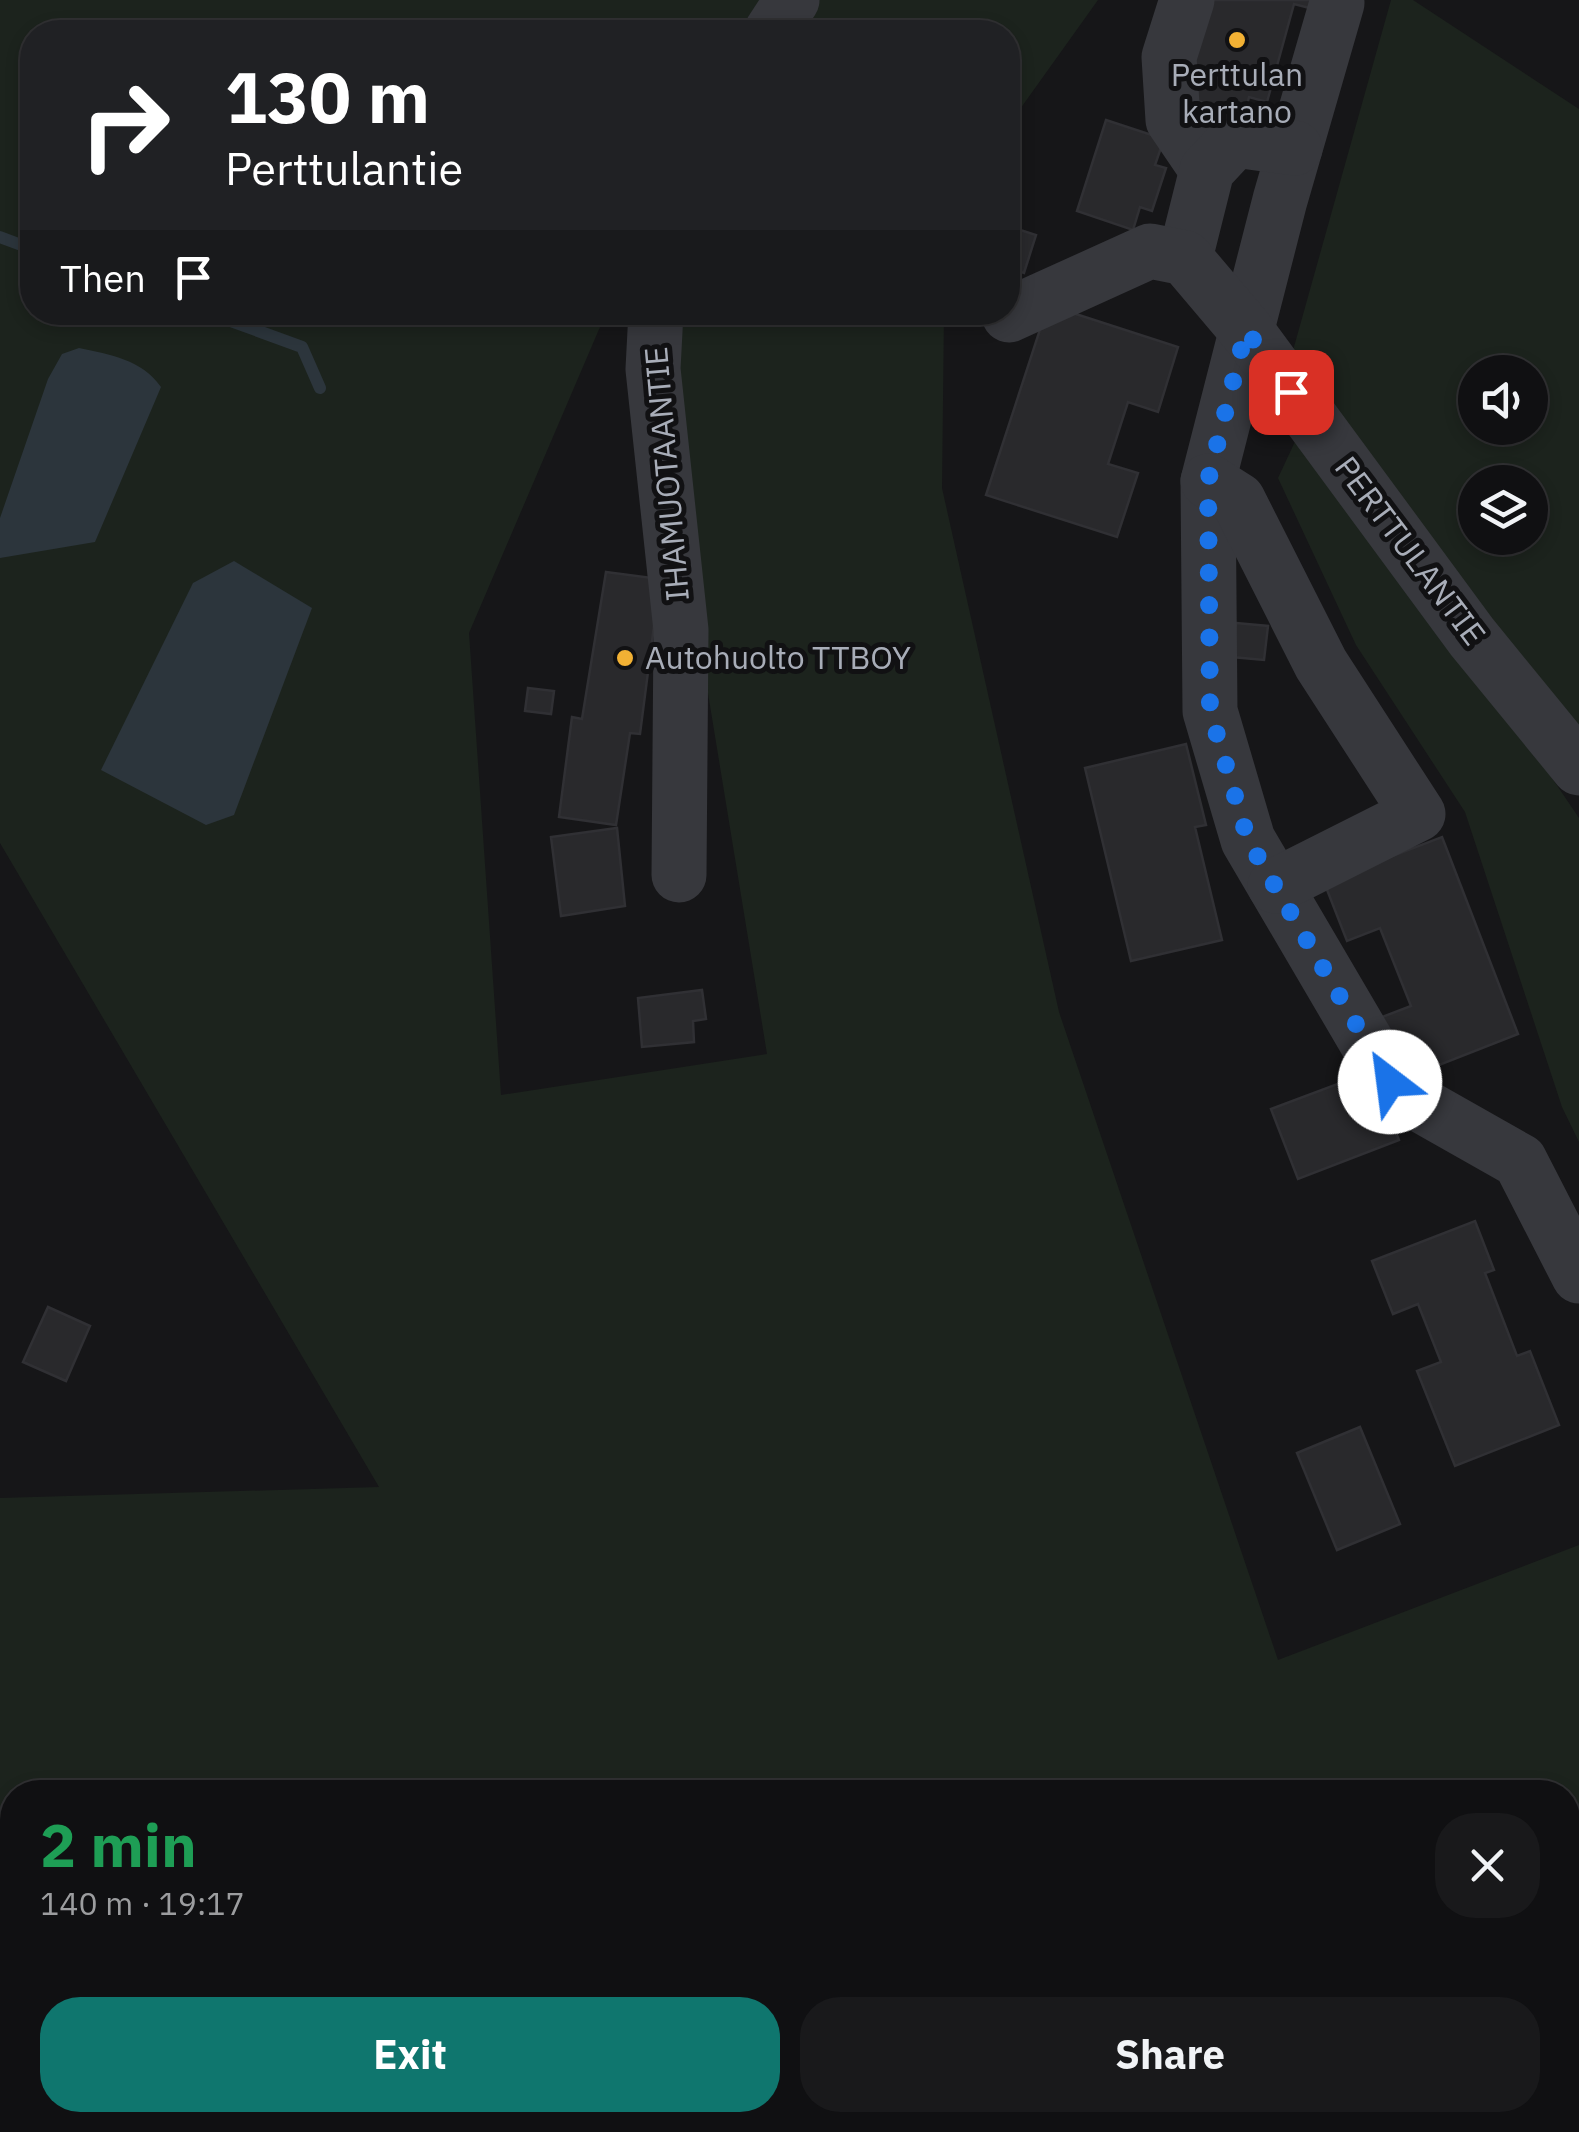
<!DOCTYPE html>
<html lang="en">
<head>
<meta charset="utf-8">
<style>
  body { margin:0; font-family:"IBM Plex Sans",sans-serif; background:#19191b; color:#f1f3f6; height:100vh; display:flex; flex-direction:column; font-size:38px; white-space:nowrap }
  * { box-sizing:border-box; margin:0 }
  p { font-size:32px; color:#9c9d9f }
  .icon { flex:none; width:55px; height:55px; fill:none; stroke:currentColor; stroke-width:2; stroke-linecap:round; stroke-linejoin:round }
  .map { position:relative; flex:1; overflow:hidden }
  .panel { position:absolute; left:0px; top:1780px; width:1580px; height:352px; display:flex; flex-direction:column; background:#101012; border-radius:40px 40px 0 0; box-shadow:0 5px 15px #0003,0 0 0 2px #303032 }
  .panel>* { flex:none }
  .hud { position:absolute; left:20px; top:20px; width:1000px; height:305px; border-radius:40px; box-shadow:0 5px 15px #0003,0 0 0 2px #303032; background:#202124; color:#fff; overflow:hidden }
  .fabs { position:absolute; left:1458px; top:355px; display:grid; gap:20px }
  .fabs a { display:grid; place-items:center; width:90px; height:90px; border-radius:50%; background:#101012; box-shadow:0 5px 15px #0003,0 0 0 2px #303032; font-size:50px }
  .pin { position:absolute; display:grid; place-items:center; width:85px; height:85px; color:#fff; margin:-42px; border-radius:20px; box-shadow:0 5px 15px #0006 }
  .me { position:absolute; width:110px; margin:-55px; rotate:330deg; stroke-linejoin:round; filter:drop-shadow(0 0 8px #0008) }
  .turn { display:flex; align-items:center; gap:35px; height:210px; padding:0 40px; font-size:45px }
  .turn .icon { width:130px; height:130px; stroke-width:2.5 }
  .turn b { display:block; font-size:70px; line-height:85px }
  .then { display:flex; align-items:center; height:95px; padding:0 40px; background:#0003; gap:20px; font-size:38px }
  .round { display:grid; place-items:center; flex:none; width:105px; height:105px; border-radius:40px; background:#19191b }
  .head { display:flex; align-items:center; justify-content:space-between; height:170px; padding:0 40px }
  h1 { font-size:60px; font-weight:800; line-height:75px; color:#1e9e55 }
  .primary-button { display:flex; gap:20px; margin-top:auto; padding:20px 40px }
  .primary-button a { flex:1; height:115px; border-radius:40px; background:#0f766e; color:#fff; font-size:40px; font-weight:800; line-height:115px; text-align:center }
  .primary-button a+a { background:#19191b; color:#f1f3f6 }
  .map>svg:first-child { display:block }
  .green { fill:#1c231d; fill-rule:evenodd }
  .water { fill:#2c353c }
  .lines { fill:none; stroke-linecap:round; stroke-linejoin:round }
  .stream { stroke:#2c353c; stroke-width:12 }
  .building { fill:#29292c; stroke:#303034; stroke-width:2.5 }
  .minor { stroke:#37383d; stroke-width:55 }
  .route { stroke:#1a73e8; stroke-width:18; stroke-dasharray:0 32.4 }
  .poi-dot { fill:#f2b134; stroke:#111113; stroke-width:4 }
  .labels { text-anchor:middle; stroke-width:10; stroke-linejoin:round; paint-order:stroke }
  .poi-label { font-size:32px; fill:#a8adb8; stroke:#111113 }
  .street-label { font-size:32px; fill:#a8adb8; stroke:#111113 }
</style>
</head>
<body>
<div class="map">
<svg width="1579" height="2132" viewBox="0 0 1579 2132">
  <rect width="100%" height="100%" fill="#161618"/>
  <g class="green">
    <path d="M 0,0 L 760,0 L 738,32 L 32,32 L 32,312 L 606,313 L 469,633 L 501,1095 L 767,1054 L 670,461 L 678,313 L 944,313 L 942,488 L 1059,1012 L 1278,1660 L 1579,1545 L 1579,2132 L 0,2132 L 0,1498 L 379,1487 L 0,843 ZM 12,1792 L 1568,1792 L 1568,2120 L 12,2120 Z"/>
    <path d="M 815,0 L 1098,0 L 1008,126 L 1008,32 L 798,32 Z"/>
    <path d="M 1391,0 L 1413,0 L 1579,109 L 1579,743 L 1292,354 ZM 1475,372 L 1530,372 L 1530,428 L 1475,428 ZM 1475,482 L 1530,482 L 1530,538 L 1475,538 Z"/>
    <path d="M 1299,433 L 1492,689 L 1579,818 L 1579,1142 L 1562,1107 L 1465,812 L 1356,645 L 1278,478 Z"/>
  </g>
  <g class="water">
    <path d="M 79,348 C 111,355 141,359 161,387 L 95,542 L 0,558 L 0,518 L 48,379 L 62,354 Z"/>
    <path d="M 234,561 L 312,608 L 234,815 L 206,825 L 101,770 L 193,583 Z"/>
  </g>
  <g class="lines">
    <g class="stream">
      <path d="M 0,237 L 32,249"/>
      <path d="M 206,312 L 302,347 L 320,388"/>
    </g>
  </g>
  <g class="building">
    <path d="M 1200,0 L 1324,0 L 1321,11 L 1294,4 L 1267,102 L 1249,97 L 1245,114 L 1194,100 L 1201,76 L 1181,70 Z"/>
    <path d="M 1106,120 L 1164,139 L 1155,165 L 1166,168 L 1152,211 L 1140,207 L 1133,230 L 1077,211 Z"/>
    <path d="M 1008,226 L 1036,235 L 1024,273 L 1008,268 Z"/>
    <path d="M 1048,305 L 1178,347 L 1158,412 L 1128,402 L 1108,464 L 1138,473 L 1117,537 L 986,495 Z"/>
    <path d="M 606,572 L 660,579 L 640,734 L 630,733 L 616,825 L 559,817 L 572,717 L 582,719 Z"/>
    <path d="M 1236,623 L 1268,626 L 1264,660 L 1232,657 Z"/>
    <path d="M 528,688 L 554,691 L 551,714 L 525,711 Z"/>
    <path d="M 1186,744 L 1206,825 L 1195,827 L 1222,940 L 1131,961 L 1085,768 Z"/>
    <path d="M 617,828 L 625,906 L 561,916 L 551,837 Z"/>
    <path d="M 1442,837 L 1518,1034 L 1401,1080 L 1377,1019 L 1411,1006 L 1380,928 L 1347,941 L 1324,882 Z"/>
    <path d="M 702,990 L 706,1019 L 693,1021 L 694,1042 L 642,1047 L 638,998 Z"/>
    <path d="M 1372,1071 L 1399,1140 L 1298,1179 L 1271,1109 Z"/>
    <path d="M 1475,1221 L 1494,1270 L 1485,1273 L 1517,1356 L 1530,1351 L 1559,1425 L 1455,1466 L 1417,1371 L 1441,1362 L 1418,1304 L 1393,1314 L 1372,1261 Z"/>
    <path d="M 48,1307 L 90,1326 L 66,1381 L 23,1362 Z"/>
    <path d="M 1360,1427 L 1400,1524 L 1337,1550 L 1297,1453 Z"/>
  </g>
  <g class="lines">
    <g class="minor">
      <path d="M 1187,0 L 1169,57 L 1173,120 L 1207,170"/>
      <path d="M 1337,3 L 1280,200 L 1208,481 L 1210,711 L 1248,840 L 1390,1082 L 1414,1101 L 1520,1161 L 1579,1276"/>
      <path d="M 771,32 L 792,0"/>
      <path d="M 1185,258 L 1207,170 L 1235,140 L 1295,148"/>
      <path d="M 656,312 L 653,369 L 681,630 L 679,875"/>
      <path d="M 1009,315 L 1150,251 L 1185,258 L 1246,330 L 1472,637 L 1579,768"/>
      <path d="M 1208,481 L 1238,500 L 1321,664 L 1418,814 L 1275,886"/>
    </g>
  </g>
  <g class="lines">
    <path class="route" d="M 1291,392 L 1246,330 L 1208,481 L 1210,711 L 1248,840 L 1390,1082"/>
  </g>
  <g class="poi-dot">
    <circle cx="1237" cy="40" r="10"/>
    <circle cx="625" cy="658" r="10"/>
  </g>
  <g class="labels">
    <g class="poi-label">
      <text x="1237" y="86">Perttulan<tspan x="1237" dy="37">kartano</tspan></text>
      <text x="645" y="669" text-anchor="start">Autohuolto TTBOY</text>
    </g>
    <g class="street-label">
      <text transform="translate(667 474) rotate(-95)" y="11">IHAMUOTAANTIE</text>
      <text transform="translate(1410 551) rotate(53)" y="11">PERTTULANTIE</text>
    </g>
  </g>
</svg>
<div class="fabs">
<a><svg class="icon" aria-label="sound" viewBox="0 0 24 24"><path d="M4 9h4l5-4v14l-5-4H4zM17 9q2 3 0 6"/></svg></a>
<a><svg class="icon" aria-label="layers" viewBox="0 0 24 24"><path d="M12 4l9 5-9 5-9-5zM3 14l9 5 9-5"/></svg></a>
</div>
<div class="pin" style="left:1291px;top:392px;background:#d93025"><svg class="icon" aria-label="arrive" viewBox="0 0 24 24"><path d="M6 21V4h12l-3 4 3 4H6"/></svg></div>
<svg class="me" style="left:1390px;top:1082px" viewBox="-20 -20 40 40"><circle r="19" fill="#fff"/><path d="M0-13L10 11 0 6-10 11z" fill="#1a73e8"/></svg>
<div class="hud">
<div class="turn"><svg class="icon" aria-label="right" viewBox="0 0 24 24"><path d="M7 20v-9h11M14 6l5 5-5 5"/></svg><div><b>130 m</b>Perttulantie</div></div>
<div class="then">Then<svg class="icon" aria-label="arrive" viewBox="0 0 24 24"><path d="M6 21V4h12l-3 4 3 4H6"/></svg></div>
</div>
<section class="panel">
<div class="head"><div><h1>2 min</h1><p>140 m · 19:17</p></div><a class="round"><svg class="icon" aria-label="close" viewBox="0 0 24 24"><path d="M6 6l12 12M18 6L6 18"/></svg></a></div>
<div class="primary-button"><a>Exit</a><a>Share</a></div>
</section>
</div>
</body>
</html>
